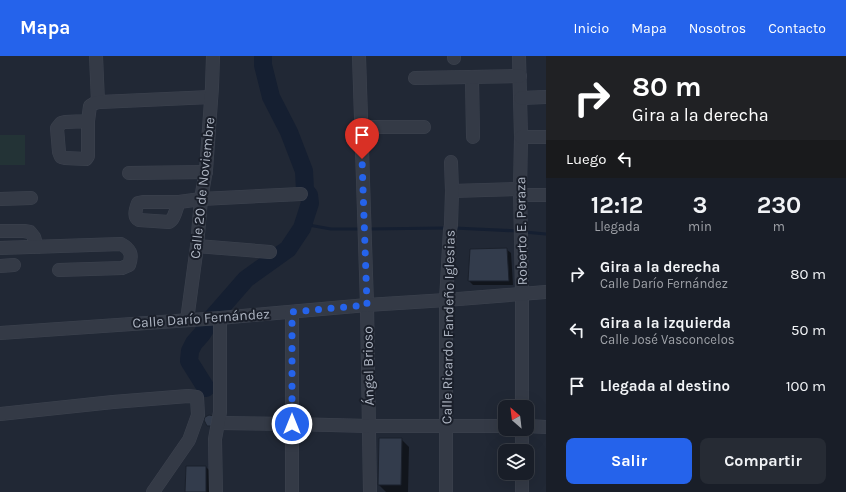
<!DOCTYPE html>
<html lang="es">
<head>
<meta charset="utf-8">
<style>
  body { margin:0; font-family:Karla,sans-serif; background:#262b34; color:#f1f3f6; height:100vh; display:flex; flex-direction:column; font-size:15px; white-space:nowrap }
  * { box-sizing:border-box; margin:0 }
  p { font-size:13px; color:#9fa2a8 }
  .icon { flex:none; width:22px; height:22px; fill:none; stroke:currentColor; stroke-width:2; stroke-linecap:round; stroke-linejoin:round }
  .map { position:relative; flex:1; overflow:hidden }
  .side { display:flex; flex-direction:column; background:#191e28; width:300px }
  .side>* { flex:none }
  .top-card { background:#202124; color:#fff; overflow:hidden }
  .needle { width:26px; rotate:332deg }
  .tools { position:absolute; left:498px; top:344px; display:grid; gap:8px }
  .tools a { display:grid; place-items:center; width:36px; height:36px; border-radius:8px; background:#191e28; box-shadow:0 4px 16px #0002,0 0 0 1px #373c45; font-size:20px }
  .pin { position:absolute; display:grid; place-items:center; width:34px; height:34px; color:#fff; margin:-41px -17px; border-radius:50% 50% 50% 0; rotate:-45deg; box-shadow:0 0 4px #0007 }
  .pin .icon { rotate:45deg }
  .me { position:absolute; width:44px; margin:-22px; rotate:0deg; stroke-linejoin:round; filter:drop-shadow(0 0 3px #0008) }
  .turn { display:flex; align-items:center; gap:14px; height:84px; padding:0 20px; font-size:18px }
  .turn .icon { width:52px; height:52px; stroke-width:2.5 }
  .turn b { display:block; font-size:28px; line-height:34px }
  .then { display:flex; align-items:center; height:38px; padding:0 20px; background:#0003; gap:8px; font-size:15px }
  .eta { display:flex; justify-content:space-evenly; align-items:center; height:68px; text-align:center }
  .eta b { font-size:24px; font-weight:700; line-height:28px }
  .primary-button { display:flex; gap:8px; margin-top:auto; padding:8px 20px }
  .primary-button a { flex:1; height:46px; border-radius:8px; background:#2563eb; color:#fff; font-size:16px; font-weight:700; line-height:46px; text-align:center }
  .primary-button a+a { background:#262b34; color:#f1f3f6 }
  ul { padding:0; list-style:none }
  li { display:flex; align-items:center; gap:12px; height:56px; padding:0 20px }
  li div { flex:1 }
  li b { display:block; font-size:15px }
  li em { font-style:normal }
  header { display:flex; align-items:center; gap:24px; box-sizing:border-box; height:56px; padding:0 20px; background:#2563eb; color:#fff }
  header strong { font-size:19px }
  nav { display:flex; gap:22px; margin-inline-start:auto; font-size:14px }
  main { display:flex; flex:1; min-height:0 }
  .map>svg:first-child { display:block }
  .green { fill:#233336 }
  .shadow { fill:#0007 }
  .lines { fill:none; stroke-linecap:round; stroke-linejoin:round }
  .stream { stroke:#151f31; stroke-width:3 }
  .river { stroke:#151f31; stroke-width:18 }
  .building { fill:#333c4c; stroke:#1b212c }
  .minor-casing { stroke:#3d434f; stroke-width:14 }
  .minor { stroke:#343a46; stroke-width:13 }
  .route { stroke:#2563eb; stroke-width:7; stroke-dasharray:0 12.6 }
  .labels { text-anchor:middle; stroke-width:4; stroke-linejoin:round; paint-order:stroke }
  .street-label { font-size:14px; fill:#aeb5c2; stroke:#1a1f2a }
</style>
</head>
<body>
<header>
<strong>Mapa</strong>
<nav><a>Inicio</a><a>Mapa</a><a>Nosotros</a><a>Contacto</a></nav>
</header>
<main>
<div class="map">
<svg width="546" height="436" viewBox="0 0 546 436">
  <rect width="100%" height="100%" fill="#212835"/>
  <rect class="green" x="0" y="79" width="25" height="30"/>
  <g class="shadow">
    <path d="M 506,193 L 511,197 L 513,229 L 473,229 L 469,225 Z"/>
    <path d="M 401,383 L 409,391 L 408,436 L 386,436 L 379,429 Z"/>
    <path d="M 206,411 L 211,416 L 212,436 L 186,436 Z"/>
  </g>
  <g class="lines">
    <g class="stream">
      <path d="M 303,168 L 331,173 L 361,173"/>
      <path d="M 454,172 L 518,175"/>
      <path d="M 368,173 L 446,172"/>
      <path d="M 524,176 L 546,178"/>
    </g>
    <path class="river" d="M 206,332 L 189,305 L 190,295 L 194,287 L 202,278 L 212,262 L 246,223 L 288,193 L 302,172 L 310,147 L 309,139 L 305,134 L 304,115 L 289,76 L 271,41 L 263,9 L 263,0"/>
  </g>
  <g class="building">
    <path d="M 507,192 L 509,225 L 468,225 L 470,193 Z"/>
    <path d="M 209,359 L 214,360 L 212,370 L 207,370 L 204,364 L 205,361 Z"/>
    <path d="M 379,382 L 402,382 L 401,429 L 378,429 Z"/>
    <path d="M 186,410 L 206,410 L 206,436 L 185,436 Z"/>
  </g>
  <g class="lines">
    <defs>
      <g id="minor">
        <path d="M 96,0 L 98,46"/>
        <path d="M 359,0 L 367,249 L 370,436"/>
        <path d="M 454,0 L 454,2"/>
        <path d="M 519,0 L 521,81 L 520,133 L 522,238 L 522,351"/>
        <path d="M 472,21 L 473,81"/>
        <path d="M 415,22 L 520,20"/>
        <path d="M 521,42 L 546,41"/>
        <path d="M 88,65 L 65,66 L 61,67 L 57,72 L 59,96 L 61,101 L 65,102 L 86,103 L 88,100 L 88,65 L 90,50 L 95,47 L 100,46 L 211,41"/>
        <path d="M 361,71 L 424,71"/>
        <path d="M 521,81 L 546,81"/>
        <path d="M 129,117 L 206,116"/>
        <path d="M 452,135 L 520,133"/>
        <path d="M 520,139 L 546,139"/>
        <path d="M 0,143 L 31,142"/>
        <path d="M 179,146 C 176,152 175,163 169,166 L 139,164 C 133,161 136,152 138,147 L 143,146 L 179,146 L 201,143 L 301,138"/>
        <path d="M 0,175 L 24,175 L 30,176 L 34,181 L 37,191"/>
        <path d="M 197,190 L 270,196"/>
        <path d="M 0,192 L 121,188 C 130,193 133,198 129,209 L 122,212 L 59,214"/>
        <path d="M 0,210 L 14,209"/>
        <path d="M 187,264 L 197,190 L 201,143 L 206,114 L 212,31 L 213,0"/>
        <path d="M 0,277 L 220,262 L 367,249 L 446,244 L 546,236"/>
        <path d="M 0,358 L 113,346 L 188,340 L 197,341 L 198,359 L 189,384 L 153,436"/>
        <path d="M 219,367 L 291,368 L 369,370 L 505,370"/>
        <path d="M 527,370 L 546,371"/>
        <path d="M 522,373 L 522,395"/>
        <path d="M 522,417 L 522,436"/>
        <path d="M 216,436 L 215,383 L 220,356 L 220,262"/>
        <path d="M 292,436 L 292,256"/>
        <path d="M 446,436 L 446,244 L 450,174 L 451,169 L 452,135 L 451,106"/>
      </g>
    </defs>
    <use href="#minor" class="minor-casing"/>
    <use href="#minor" class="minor"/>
  </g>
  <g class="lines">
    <path class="route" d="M 292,368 L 292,256 L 367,249 L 362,103"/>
  </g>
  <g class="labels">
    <g class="street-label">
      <text transform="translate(202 132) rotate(-84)" y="5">Calle 20 de Noviembre</text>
      <text transform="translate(521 175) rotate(-91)" y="5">Roberto E. Peraza</text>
      <text transform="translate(201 262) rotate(-4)" y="5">Calle Darío Fernández</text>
      <text transform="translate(448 271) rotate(-89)" y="5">Calle Ricardo Fandeño Iglesias</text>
      <text transform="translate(368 310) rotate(-91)" y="5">Ángel Brioso</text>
    </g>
  </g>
</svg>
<div class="tools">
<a><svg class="needle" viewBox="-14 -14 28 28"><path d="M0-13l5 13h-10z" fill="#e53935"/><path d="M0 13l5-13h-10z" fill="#9fa2a8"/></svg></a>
<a><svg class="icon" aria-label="layers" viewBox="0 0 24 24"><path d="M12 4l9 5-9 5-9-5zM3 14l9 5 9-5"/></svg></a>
</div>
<div class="pin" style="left:362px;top:103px;background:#d93025"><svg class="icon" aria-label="arrive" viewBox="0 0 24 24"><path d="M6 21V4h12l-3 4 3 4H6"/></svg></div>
<svg class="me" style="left:292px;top:368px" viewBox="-20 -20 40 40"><circle r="17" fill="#2563eb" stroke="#fff" stroke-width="3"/><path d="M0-11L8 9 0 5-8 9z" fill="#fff"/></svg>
</div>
<section class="side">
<div class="top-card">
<div class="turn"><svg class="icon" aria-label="right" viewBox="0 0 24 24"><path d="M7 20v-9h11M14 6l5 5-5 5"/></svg><div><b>80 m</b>Gira a la derecha</div></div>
<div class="then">Luego<svg class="icon" aria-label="left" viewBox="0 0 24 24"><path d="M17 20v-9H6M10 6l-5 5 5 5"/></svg></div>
</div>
<div class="eta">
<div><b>12:12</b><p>Llegada</p></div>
<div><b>3</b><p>min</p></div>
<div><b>230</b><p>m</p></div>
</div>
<ul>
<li><svg class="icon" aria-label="right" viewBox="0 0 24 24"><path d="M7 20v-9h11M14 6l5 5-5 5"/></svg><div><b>Gira a la derecha</b><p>Calle Darío Fernández</p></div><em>80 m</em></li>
<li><svg class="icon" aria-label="left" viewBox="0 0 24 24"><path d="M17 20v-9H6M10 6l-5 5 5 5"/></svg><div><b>Gira a la izquierda</b><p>Calle José Vasconcelos</p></div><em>50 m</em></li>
<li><svg class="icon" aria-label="arrive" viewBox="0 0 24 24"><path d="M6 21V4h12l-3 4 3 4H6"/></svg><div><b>Llegada al destino</b></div><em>100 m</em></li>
</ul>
<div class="primary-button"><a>Salir</a><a>Compartir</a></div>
</section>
</main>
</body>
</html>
